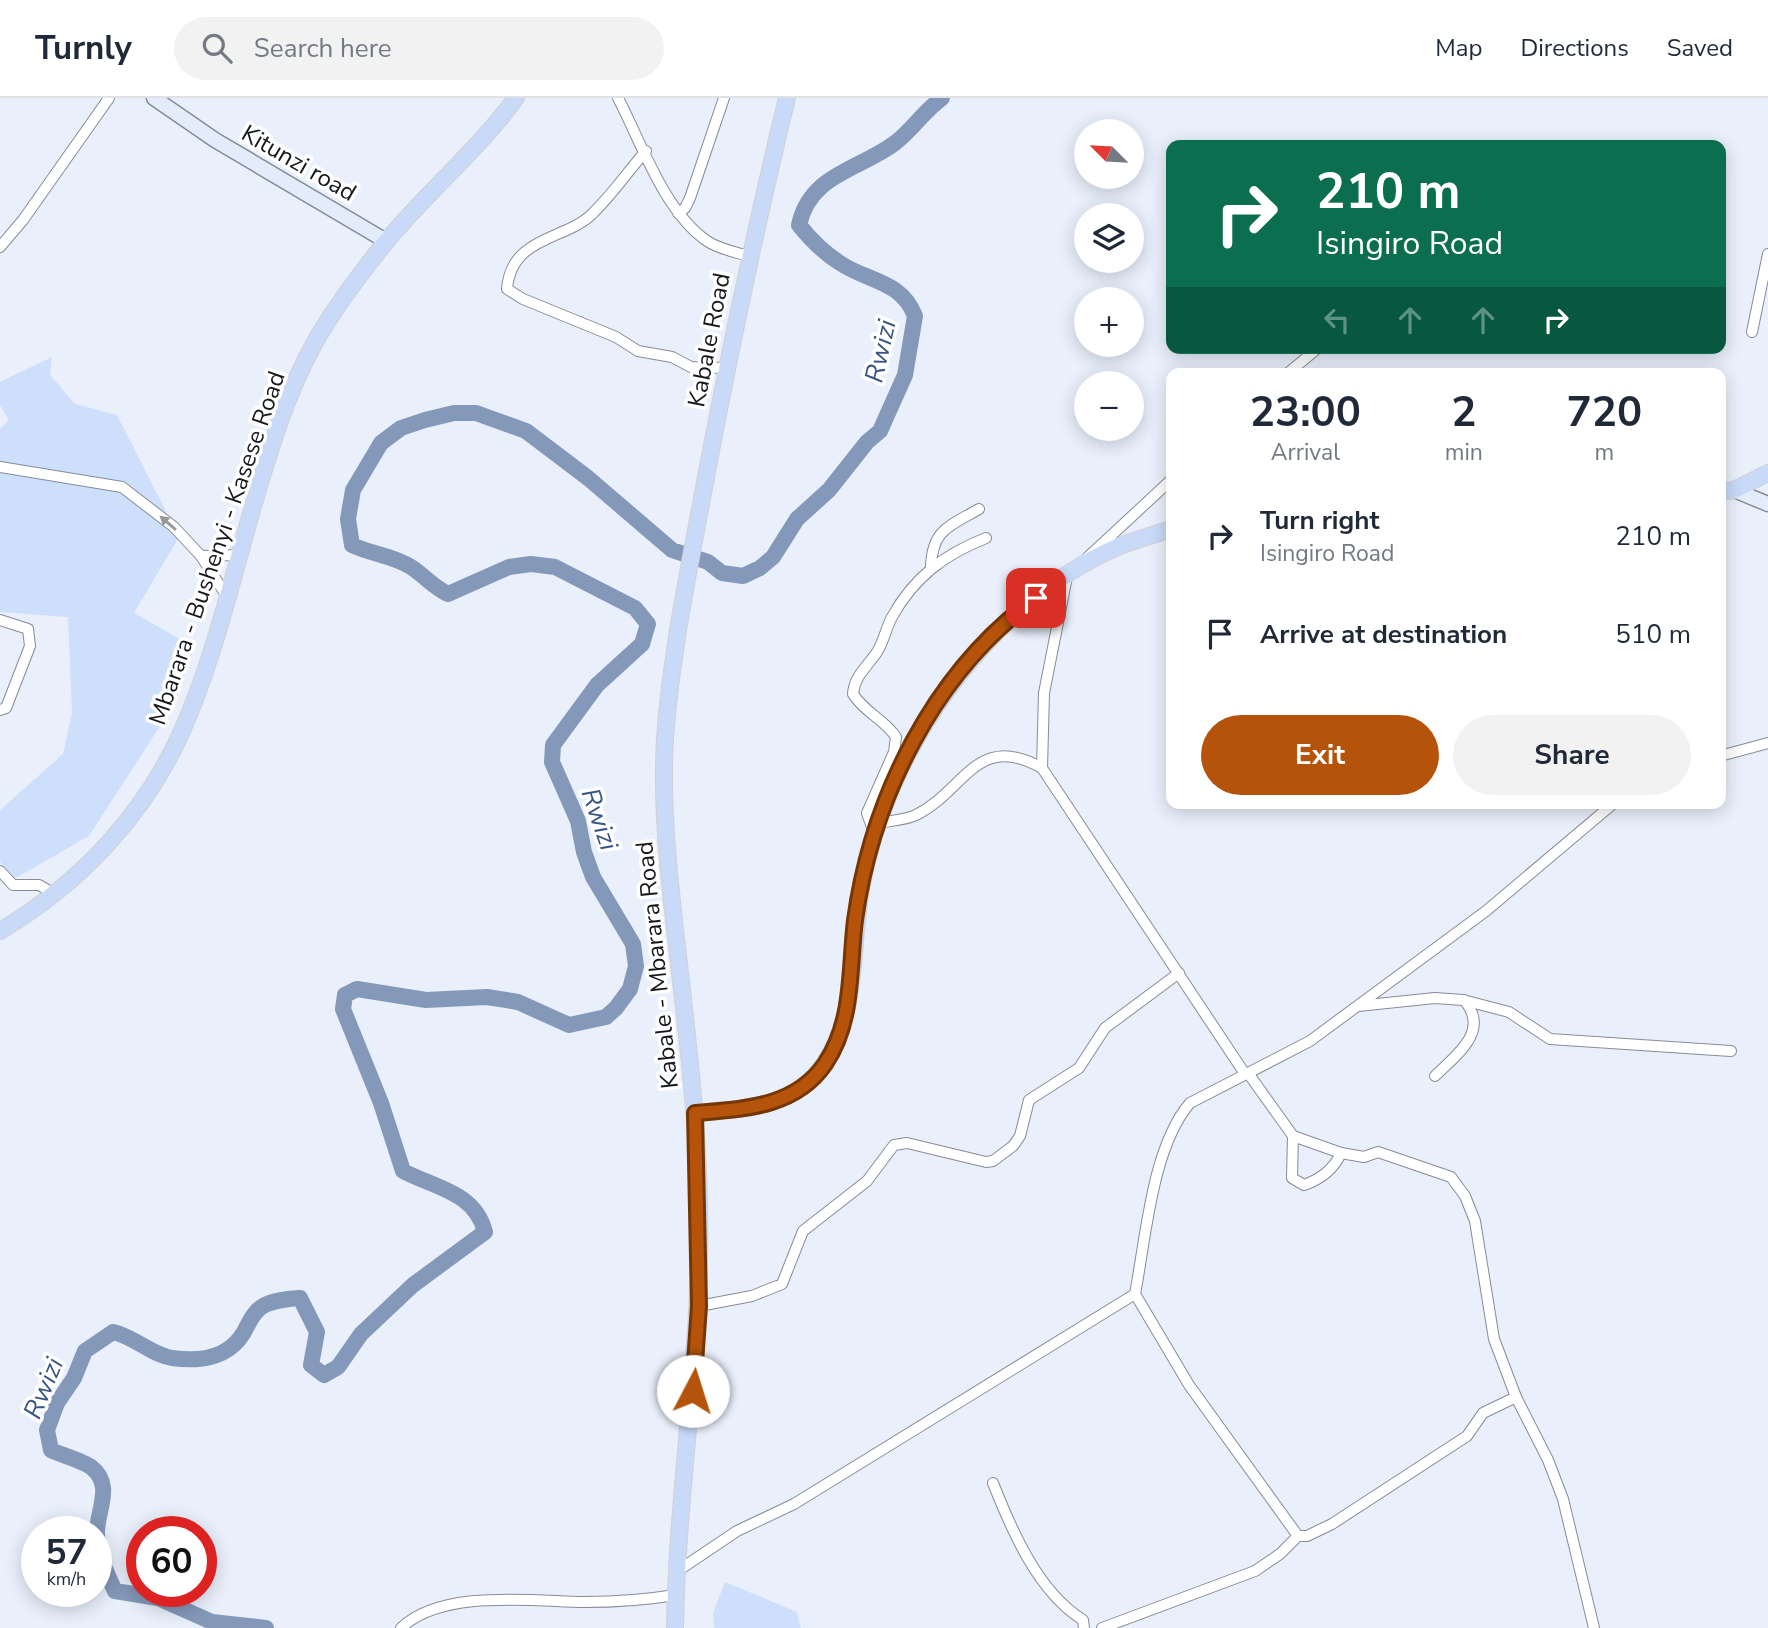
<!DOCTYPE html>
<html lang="en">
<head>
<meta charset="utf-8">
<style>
  body { margin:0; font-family:"Nunito Sans",sans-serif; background:#f2f2f3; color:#1f2937; height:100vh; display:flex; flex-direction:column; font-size:26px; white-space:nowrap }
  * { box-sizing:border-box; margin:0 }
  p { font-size:23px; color:#747a83 }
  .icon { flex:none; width:38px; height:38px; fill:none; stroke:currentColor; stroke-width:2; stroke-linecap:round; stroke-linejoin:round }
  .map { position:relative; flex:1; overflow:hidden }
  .details { position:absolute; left:1166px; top:270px; width:560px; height:441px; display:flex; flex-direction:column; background:#fff; border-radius:14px; box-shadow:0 4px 18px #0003 }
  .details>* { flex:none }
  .hud { position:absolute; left:1166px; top:42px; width:560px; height:214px; border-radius:14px; box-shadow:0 4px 18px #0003; background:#0b6e4f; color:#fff; overflow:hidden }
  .needle { width:46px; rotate:294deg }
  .tools { position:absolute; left:1074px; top:21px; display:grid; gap:14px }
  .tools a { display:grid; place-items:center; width:70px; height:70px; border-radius:50%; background:#fff; box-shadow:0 4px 18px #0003; font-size:35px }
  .speed { position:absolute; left:21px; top:1418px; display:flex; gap:14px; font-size:35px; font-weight:700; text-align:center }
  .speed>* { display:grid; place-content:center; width:91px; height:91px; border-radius:50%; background:#fff; box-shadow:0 4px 18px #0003; line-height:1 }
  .speed small { font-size:18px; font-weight:400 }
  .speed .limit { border:10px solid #d22; background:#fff; color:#111 }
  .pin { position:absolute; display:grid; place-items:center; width:60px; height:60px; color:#fff; margin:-30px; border-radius:14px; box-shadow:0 4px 10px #0006 }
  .me { position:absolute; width:77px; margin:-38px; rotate:5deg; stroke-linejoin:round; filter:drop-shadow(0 0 5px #0008) }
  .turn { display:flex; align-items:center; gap:24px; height:147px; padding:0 35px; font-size:32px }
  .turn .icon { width:91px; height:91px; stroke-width:2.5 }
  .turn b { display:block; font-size:49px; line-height:60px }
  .lanes { display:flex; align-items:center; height:66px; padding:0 35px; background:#0003; justify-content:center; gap:35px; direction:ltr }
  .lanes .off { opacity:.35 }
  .eta { display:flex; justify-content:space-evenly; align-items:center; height:119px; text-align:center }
  .eta b { font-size:42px; font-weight:700; line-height:49px }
  .cta { display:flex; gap:14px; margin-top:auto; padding:14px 35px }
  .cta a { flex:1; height:80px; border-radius:42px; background:#b45309; color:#fff; font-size:28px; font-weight:700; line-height:80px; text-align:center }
  .cta a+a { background:#f2f2f3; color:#1f2937 }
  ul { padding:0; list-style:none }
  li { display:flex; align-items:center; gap:21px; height:98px; padding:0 35px }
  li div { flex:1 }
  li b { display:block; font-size:26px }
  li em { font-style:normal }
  header { display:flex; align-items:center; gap:42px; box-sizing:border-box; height:98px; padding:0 35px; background:#fff; border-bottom:2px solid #e0e1e3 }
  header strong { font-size:33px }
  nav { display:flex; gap:38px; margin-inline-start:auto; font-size:24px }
  .search { width:490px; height:63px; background:#f2f2f3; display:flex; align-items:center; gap:18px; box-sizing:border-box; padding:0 24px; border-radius:38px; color:#747a83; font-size:26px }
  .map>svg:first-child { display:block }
  .green { fill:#cddffb }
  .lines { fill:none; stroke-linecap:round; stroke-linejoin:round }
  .river { stroke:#8498b9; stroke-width:16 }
  .street-casing { stroke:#868c97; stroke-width:12 }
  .secondary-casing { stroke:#868c97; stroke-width:17 }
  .primary-casing { stroke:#d0d1d2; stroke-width:18 }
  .street { stroke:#fff; stroke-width:10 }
  .secondary { stroke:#e3ecfb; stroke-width:14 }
  .primary { stroke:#c8daf7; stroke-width:16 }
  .oneway { fill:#969799 }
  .route-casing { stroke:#753606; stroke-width:18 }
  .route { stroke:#b45309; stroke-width:12 }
  .labels { text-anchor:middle; stroke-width:7; stroke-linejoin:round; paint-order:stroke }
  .street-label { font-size:24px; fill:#16181c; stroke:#fff }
  .water-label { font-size:26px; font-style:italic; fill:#385583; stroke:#fff }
</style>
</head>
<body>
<header>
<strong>Turnly</strong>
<div class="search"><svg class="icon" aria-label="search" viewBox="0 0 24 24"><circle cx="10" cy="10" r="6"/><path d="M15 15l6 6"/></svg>Search here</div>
<nav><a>Map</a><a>Directions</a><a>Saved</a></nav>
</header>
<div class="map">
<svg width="1768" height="1530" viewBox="0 0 1768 1530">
  <rect width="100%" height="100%" fill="#e9f0fc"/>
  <g class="green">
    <path d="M 52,259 L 50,277 L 75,306 L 117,317 L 179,439 L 134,515 L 194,549 L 175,605 L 89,738 L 14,781 L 0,764 L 0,712 L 63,656 L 72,615 L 68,519 L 0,514 L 0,331 L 9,322 L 0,307 L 0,284 Z"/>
    <path d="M 725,1484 L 797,1514 L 801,1530 L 714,1530 L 713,1515 Z"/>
  </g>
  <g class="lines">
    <path class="river" d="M 266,1530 L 212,1524 L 158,1500 L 115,1493 C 106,1474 98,1457 97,1436 C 96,1414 115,1387 91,1369 C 83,1363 61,1357 51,1352 L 47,1332 L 57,1305 L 74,1280 L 85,1253 L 113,1234 C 135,1239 150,1256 172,1260 C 200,1264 229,1260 244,1234 C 249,1225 253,1214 263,1208 C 274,1202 288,1201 300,1200 L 317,1234 L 311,1267 L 324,1277 L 338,1269 L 361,1236 L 413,1187 L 485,1134 C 475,1094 435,1090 403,1073 L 381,1005 L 343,911 L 345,897 L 357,891 L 426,902 L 487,899 L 518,904 L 569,927 L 606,919 L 616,910 L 630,891 L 636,868 L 633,846 L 593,779 L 584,754 L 578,723 L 552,664 L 553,647 L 597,587 L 642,546 L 648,526 L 635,510 L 555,469 L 531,466 L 509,469 L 448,496 C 433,489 425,478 411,469 C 394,458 371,456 352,447 L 348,421 L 353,392 L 381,345 L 401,330 L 425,322 L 454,315 L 476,315 L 526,333 L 588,380 L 672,452 L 708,464 L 722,475 L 743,478 L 760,470 L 773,459 L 797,421 L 829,392 L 867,344 L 880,333 L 905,277 L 915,218 C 901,182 868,184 840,165 C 824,155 811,142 799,127 C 810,76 859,72 895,45 C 912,32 924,13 942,0"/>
    <defs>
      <g id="street">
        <path d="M 618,0 C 642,46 664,113 707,143 C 719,151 735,154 748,158"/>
        <path d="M 646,53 C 628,73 612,97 592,116 C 566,142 511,138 507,191 L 523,201 L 616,239 L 638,253 L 672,259 L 691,269 L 726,270"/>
        <path d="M 678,115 L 685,110 L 690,100 L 724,0"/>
        <path d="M 0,149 L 23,122 L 109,0"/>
        <path d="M 1752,234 L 1768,156"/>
        <path d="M 1288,275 L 1318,250"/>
        <path d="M 0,369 L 122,389 L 174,429 L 201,458 L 226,497"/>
        <path d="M 201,458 L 238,457"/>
        <path d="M 1087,460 L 1171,382"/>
        <path d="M 931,469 C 932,431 950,428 979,411"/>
        <path d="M 0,522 L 28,531 L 30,548 L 6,610 L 0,612"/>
        <path d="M 1720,658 L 1768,645"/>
        <path d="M 1042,670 L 1044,595 L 1067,479 L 1071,475"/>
        <path d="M 878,725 C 890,723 905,722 916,717 C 965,693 976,633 1042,670 L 1245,976"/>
        <path d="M 874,735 L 867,715 L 894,654 L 896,639 C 885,622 864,614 853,596 C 854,578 868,568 877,554 C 884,543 886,530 892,519 C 914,479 945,456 986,440"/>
        <path d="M 0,773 L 13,787 L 39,787 L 55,796"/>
        <path d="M 1358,908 L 1435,900 L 1463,902 L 1509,914 L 1550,941 L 1731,953"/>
        <path d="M 1248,975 L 1293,1038 L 1292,1080 L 1304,1087 C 1321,1081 1334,1071 1341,1055 L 1364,1059 L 1378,1054 L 1451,1079 L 1465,1098 L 1475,1123 L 1494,1241 L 1516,1299"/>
        <path d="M 1435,978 C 1456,957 1491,933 1464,902"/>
        <path d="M 1293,1038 L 1341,1055"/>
        <path d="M 1135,1196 L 1189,1287 L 1298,1438"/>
        <path d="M 699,1208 L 752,1198 L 782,1186 L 803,1133 L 867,1083 L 894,1047 L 907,1045 L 986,1064 L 993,1063 L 1013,1048 L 1020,1038 L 1029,1002 L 1079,970 L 1105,930 L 1179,875"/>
        <path d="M 993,1385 C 1012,1433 1038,1494 1083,1522 L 1084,1530"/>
        <path d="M 676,1474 L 737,1433 L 794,1406 L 1135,1196 C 1146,1139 1152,1049 1190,1005 L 1310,943 L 1486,813 L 1614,705"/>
        <path d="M 401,1530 C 442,1491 531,1503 584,1504 C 614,1504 645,1502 675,1497"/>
        <path d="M 1102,1530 L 1255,1473 L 1280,1456 L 1298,1438 L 1307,1438 L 1332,1426 L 1467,1338 L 1483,1315 L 1516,1299 L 1548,1362 L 1563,1401 L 1594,1530"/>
      </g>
      <g id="secondary">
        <path d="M 154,0 L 215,42 L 386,143"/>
        <path d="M 1734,392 L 1768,406"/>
      </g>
      <g id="primary">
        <path d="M 1720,394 L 1734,392 L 1768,375"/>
        <path d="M 0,833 C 79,786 144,718 182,633 C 213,563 231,485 252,412 C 269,354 286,296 315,244 C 335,209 360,176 385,145 C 427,94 477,53 516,0"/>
        <path d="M 696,1015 C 743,1011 795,1010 824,966 C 858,917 851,848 861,791 C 884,654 989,503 1120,448 C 1137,441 1154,437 1171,431"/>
        <path d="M 675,1530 C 677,1387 703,1247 699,1104 C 697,1019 687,934 677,849 C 669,779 661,710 665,640 C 671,557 688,476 703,395 C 728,262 755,131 787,0"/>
      </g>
    </defs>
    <use href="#street" class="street-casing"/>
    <use href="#secondary" class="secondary-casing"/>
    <use href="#primary" class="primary-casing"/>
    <use href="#street" class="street"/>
    <use href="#secondary" class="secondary"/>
    <use href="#primary" class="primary"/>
  </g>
  <defs><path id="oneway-solid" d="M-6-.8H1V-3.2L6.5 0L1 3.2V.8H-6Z" transform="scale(1.75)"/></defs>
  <use class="oneway" href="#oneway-solid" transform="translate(168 425) rotate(-139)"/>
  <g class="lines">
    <defs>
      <path id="route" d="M 693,1293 L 699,1208 L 695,1015 C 742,1011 795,1010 825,966 C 854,923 849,871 855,822 C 872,699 934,574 1036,500"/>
    </defs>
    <use href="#route" class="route-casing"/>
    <use href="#route" class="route"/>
  </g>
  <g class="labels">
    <g class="street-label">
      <text transform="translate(299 65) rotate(30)" y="8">Kitunzi road</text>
      <text transform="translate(709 242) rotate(-79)" y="8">Kabale Road</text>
      <text transform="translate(217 450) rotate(-71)" y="8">Mbarara - Bushenyi - Kasese Road</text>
      <text transform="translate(657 867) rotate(-96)" y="8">Kabale - Mbarara Road</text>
    </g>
    <g class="water-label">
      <text transform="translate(880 253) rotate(-77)" y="9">Rwizi</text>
      <text transform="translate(600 721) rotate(71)" y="9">Rwizi</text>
      <text transform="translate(43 1290) rotate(-67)" y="9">Rwizi</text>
    </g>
  </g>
</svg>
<div class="tools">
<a><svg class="needle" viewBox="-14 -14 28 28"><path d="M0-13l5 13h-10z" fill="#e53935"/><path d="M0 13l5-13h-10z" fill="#747a83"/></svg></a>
<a><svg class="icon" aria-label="layers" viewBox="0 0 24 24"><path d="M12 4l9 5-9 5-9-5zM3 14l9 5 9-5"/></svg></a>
<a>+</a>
<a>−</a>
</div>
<div class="speed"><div>57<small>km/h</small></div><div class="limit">60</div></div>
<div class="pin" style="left:1036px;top:500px;background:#d93025"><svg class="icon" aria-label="arrive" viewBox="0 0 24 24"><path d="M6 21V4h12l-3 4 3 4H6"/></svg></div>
<svg class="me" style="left:693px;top:1293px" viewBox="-20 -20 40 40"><circle r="19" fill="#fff"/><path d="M0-13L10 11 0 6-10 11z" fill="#b45309"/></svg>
<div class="hud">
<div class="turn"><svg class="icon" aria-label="right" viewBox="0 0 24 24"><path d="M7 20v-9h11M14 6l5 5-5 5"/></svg><div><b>210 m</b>Isingiro Road</div></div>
<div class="lanes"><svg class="icon off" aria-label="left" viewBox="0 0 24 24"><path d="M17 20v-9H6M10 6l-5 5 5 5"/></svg><svg class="icon off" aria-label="ahead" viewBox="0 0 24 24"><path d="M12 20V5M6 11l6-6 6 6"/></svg><svg class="icon off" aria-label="ahead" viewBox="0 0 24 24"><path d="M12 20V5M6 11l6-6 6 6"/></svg><svg class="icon" aria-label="right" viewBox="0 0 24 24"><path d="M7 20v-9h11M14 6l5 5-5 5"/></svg></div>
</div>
<section class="details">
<div class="eta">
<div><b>23:00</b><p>Arrival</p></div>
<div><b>2</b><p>min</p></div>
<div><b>720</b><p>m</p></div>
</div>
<ul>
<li><svg class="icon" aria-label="right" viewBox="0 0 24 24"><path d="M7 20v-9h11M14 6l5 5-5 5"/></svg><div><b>Turn right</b><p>Isingiro Road</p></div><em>210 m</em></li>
<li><svg class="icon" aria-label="arrive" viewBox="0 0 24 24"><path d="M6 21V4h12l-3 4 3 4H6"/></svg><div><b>Arrive at destination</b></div><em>510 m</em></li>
</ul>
<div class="cta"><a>Exit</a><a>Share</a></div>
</section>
</div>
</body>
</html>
